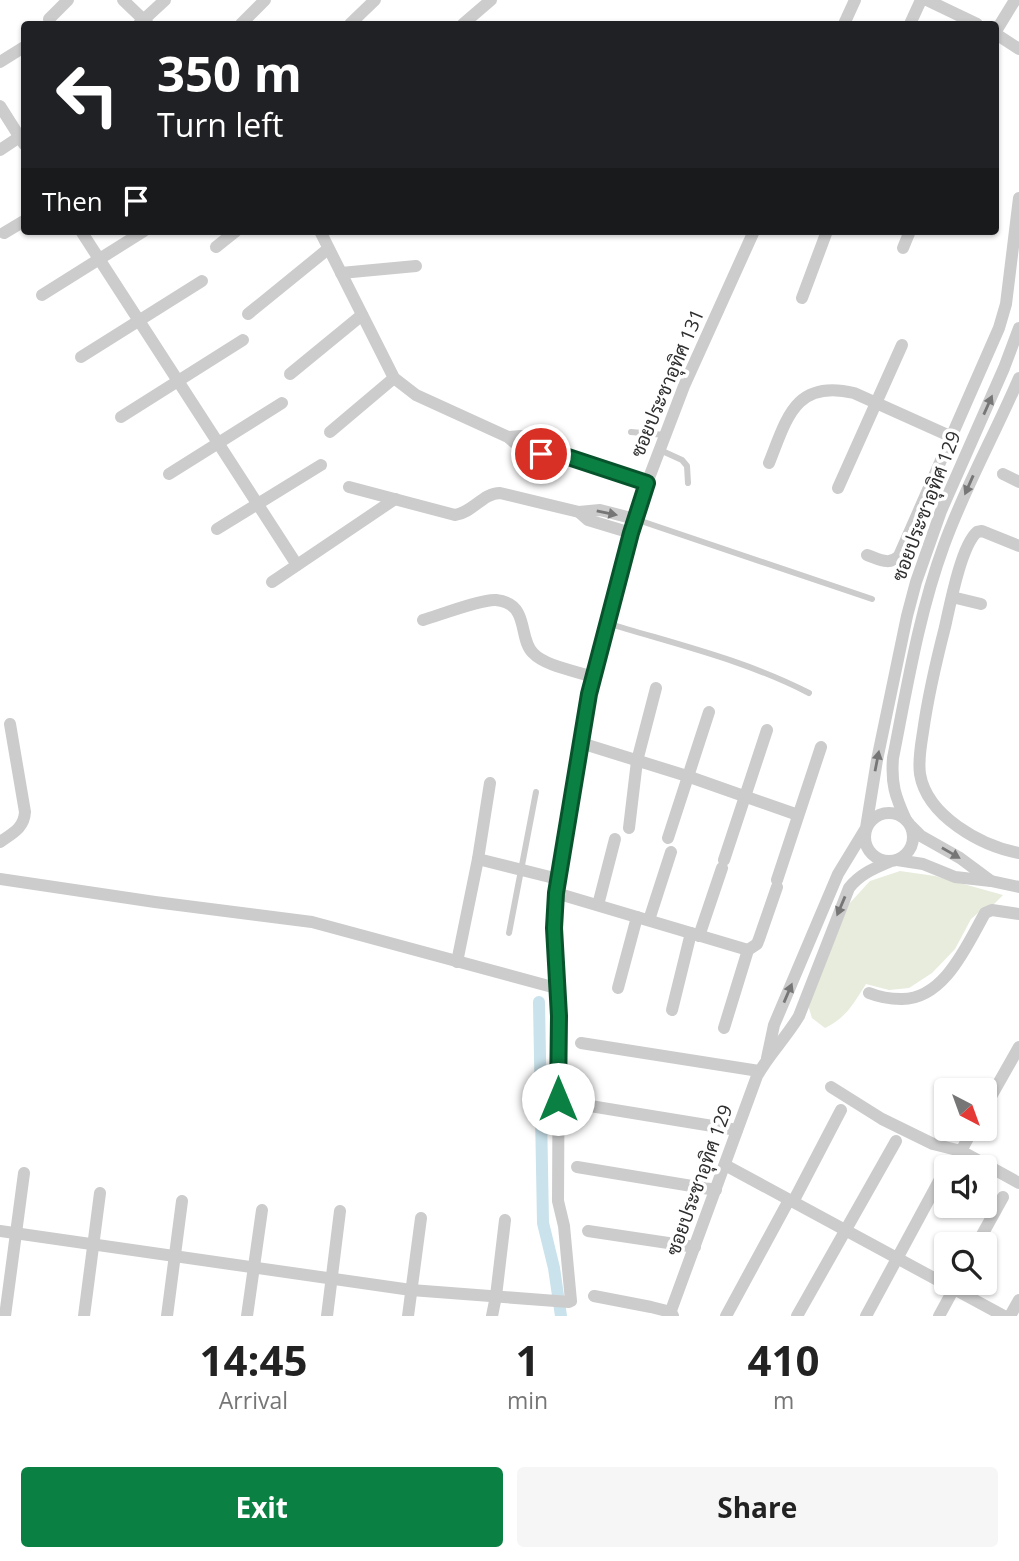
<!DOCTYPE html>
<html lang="en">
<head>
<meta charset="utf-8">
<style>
  body { margin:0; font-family:"Open Sans",Sarabun,sans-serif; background:#f6f6f6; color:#222; height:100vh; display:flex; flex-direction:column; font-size:26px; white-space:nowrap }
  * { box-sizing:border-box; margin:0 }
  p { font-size:23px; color:#767676 }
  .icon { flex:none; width:38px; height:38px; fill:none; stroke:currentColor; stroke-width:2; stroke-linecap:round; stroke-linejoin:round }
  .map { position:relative; height:1316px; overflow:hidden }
  .panel { display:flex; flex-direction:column; background:#fff; flex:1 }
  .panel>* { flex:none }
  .hud { position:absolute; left:21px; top:21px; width:978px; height:214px; border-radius:7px; box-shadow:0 2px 5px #0004; background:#202124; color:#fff; overflow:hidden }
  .needle { width:46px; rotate:139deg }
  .buttons { position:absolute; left:934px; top:1078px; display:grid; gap:14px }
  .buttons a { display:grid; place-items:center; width:63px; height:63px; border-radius:7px; background:#fff; box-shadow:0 2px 5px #0004; font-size:35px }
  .pin { position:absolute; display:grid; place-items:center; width:60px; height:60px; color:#fff; margin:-30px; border:4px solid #fff; border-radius:50%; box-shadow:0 2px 7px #0007 }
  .me { position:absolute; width:77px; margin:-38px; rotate:0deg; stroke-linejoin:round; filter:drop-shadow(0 0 5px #0008) }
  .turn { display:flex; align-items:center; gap:24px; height:147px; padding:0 21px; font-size:32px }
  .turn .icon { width:91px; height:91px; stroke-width:2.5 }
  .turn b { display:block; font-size:49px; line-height:60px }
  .then { display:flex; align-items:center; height:66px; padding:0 21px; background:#0003; gap:14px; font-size:26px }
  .eta { display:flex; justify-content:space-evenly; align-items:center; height:119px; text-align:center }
  .eta b { font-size:42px; font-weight:700; line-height:49px }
  .primary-button { display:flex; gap:14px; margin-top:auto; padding:14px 21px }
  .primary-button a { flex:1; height:80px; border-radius:7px; background:#0b8043; color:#fff; font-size:28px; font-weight:700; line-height:80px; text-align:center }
  .primary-button a+a { background:#f6f6f6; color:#222 }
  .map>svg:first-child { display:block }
  .green { fill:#e7ecdc }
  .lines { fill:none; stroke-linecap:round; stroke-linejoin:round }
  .canal { stroke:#c9e2eb; stroke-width:12 }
  .service { stroke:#ccc; stroke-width:6 }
  .minor { stroke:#ccc; stroke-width:12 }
  .oneway { fill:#767676 }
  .route-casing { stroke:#07532c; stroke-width:18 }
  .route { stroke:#0b8043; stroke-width:12 }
  .labels { text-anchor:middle; stroke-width:7; stroke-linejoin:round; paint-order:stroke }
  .street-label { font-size:19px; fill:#2f2f2f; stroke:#fff }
</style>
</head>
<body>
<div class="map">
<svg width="1019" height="1316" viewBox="0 0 1019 1316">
  <rect width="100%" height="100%" fill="#fff"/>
  <path class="green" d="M 900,871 L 935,876 L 1003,895 L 994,904 L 979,912 L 971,919 L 955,949 L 932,973 L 909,988 L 889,990 L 866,984 C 853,1004 847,1017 825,1028 L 812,1018 L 808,1005 L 849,904 L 870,881 Z"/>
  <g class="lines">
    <path class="canal" d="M 539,1002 L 543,1223 L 554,1268 L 561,1316"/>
    <g class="service">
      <path d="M 631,432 L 665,435"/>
      <path d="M 660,450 L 682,460 L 687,466 L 688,483"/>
      <path d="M 635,519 L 872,599"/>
      <path d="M 607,623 C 675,644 745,660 809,693"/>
      <path d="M 509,933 L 536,792"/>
    </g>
    <g class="minor">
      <path d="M 123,0 L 148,24"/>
      <path d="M 927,0 L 977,24"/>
      <path d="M 49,19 L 68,0"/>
      <path d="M 139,24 L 165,0"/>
      <path d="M 241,24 L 265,0"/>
      <path d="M 350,24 L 375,0"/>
      <path d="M 463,24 L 491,0"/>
      <path d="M 844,24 L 855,0"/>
      <path d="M 910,24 L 921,0"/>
      <path d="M 996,31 L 1015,0"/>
      <path d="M 996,34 L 1019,49"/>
      <path d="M 0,62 L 24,47"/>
      <path d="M 0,106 L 24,144"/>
      <path d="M 0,150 L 24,134"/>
      <path d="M 81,231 L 297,565"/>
      <path d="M 320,231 L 394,378 L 416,395 L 508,437 L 518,446 L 526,451"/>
      <path d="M 4,233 L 24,221"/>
      <path d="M 216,247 L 236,231"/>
      <path d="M 903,248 L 910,231"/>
      <path d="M 341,273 L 416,266"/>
      <path d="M 42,295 L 144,231"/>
      <path d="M 802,298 L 827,231"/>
      <path d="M 248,314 L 328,249"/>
      <path d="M 81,357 L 202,281"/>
      <path d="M 290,374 L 362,315"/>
      <path d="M 121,417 L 243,340"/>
      <path d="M 330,432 L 394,378"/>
      <path d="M 508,437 L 521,436 L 532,438"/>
      <path d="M 542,442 L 553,452 L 647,483"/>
      <path d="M 769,463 C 787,418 795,379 854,393 L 952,437"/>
      <path d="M 169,474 L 282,403"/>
      <path d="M 1003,474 L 1019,482"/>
      <path d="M 349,487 L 455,515 C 472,513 483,493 500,493 L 579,512 L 600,510 L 635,519"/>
      <path d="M 838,488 L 902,345"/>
      <path d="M 579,512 L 588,520 L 631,533"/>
      <path d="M 217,529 L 321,465"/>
      <path d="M 1019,546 L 982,531 L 977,532 C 961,546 950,605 945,627 C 936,662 928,696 923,732 C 921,745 918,760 920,774 C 927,816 981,846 1019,853"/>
      <path d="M 867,555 C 879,559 889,566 899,556 L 999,328 L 1006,304 L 1019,198"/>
      <path d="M 272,582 L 395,499"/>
      <path d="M 952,597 L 981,604"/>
      <path d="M 423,620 C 440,615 481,599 496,600 C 505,601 514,605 518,613 C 525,626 523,643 533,653 C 545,666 576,671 593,677"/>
      <path d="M 581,743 L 687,776 L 798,815"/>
      <circle cx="889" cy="837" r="24"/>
      <path d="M 906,820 C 895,796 891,784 893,758 C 907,687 919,613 944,545 C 965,487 995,434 1019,378"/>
      <path d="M 911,826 L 921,836 L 960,858 L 991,881"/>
      <path d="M 629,828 L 637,761 L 656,688"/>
      <path d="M 668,838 L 709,712"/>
      <path d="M 0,842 C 13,833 24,828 25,812 L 10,724"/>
      <path d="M 478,859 L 558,879"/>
      <path d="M 724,860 L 767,730"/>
      <path d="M 897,860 L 923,864 L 955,877 L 991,881 L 1019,887"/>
      <path d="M 0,879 L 155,902 L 312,922 L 556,988"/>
      <path d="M 777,880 L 821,747"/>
      <path d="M 556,893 L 748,950"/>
      <path d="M 598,905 L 615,839"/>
      <path d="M 649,920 L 671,852"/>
      <path d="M 699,936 L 722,868"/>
      <path d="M 457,962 L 478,859 L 490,783"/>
      <path d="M 618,988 L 637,917"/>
      <path d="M 869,993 C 879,997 890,999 901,999 C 944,1000 967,945 985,913 L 992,910 L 1019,914"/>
      <path d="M 672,1010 L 691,933"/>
      <path d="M 724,1028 L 748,950 L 757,944 L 759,939 L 777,887"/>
      <path d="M 581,1043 L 759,1071"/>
      <path d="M 767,1058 L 774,1025 L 838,874 L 866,828 L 877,760 L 907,616 L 916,582 L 941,511 L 1004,368 L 1019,328"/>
      <path d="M 831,1087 L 882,1119 L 933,1144 L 961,1151"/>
      <path d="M 578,1104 L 737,1130"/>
      <path d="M 985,1107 L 1019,1047"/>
      <path d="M 973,1129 L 961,1151 L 1019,1183"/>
      <path d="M 725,1165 L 1004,1316"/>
      <path d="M 577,1167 L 716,1190"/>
      <path d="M 793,1202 L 841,1110"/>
      <path d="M 0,1231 L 411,1290 L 569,1302 L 571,1301 L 564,1226 L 558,1201 L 559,1016 L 554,928 L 556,893 L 585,711 L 631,533 L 647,483 L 684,386 L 754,231"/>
      <path d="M 588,1231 L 695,1247"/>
      <path d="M 977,1244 L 1003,1197"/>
      <path d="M 594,1296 L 651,1307 L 671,1312 L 673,1316"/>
      <path d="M 5,1316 L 24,1173"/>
      <path d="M 84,1316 L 100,1193"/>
      <path d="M 167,1316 L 182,1201"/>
      <path d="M 247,1316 L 262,1210"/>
      <path d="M 327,1316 L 340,1211"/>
      <path d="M 408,1316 L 421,1218"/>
      <path d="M 492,1316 L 496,1296 L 505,1220"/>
      <path d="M 669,1316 L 757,1076 C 769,1054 786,1038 799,1016 L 849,888 C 860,874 873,869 889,862"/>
      <path d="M 726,1316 L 789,1200"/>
      <path d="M 797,1316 L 896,1141"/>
      <path d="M 866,1316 L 946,1168"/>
      <path d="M 939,1316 L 957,1283"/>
      <path d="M 1010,1316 L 1019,1300"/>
    </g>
  </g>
  <defs><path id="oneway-solid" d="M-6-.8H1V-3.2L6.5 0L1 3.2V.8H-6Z" transform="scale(1.75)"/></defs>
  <g class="oneway">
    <use href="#oneway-solid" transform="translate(988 405) rotate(-66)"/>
    <use href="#oneway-solid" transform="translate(969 485) rotate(114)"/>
    <use href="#oneway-solid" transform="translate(607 513) rotate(12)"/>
    <use href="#oneway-solid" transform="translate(877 761) rotate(-79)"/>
    <use href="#oneway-solid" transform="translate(951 853) rotate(30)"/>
    <use href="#oneway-solid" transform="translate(841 906) rotate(113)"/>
    <use href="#oneway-solid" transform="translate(788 993) rotate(-67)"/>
  </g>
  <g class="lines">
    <defs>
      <path id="route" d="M 541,454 L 553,452 L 647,483 L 631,533 L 589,694 L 556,893 L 554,928 L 559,1016 L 558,1099"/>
    </defs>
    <use href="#route" class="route-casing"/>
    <use href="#route" class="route"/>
  </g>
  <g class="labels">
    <g class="street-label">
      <text transform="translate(667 383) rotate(-67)" y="7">ซอยประชาอุทิศ 131</text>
      <text transform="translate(926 506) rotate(-69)" y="7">ซอยประชาอุทิศ 129</text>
      <text transform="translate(699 1180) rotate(-70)" y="7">ซอยประชาอุทิศ 129</text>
    </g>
  </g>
</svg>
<div class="buttons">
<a><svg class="needle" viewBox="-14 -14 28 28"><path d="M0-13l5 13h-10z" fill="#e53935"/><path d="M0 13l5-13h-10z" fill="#767676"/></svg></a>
<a><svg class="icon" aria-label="sound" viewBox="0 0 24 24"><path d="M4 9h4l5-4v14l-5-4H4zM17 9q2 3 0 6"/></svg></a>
<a><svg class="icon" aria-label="search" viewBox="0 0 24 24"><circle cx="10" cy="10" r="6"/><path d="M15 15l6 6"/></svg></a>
</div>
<div class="pin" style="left:541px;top:454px;background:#d93025"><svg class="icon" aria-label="arrive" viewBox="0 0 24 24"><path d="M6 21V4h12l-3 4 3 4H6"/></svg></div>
<svg class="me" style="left:558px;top:1099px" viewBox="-20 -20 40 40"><circle r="19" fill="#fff"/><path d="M0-13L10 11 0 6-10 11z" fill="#0b8043"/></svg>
<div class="hud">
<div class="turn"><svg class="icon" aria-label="left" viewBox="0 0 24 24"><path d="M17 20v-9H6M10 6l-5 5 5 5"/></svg><div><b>350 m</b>Turn left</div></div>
<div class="then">Then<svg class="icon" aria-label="arrive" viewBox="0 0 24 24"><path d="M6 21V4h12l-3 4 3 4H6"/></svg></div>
</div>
</div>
<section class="panel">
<div class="eta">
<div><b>14:45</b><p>Arrival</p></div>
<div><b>1</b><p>min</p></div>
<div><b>410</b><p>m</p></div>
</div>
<div class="primary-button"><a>Exit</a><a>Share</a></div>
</section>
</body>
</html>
